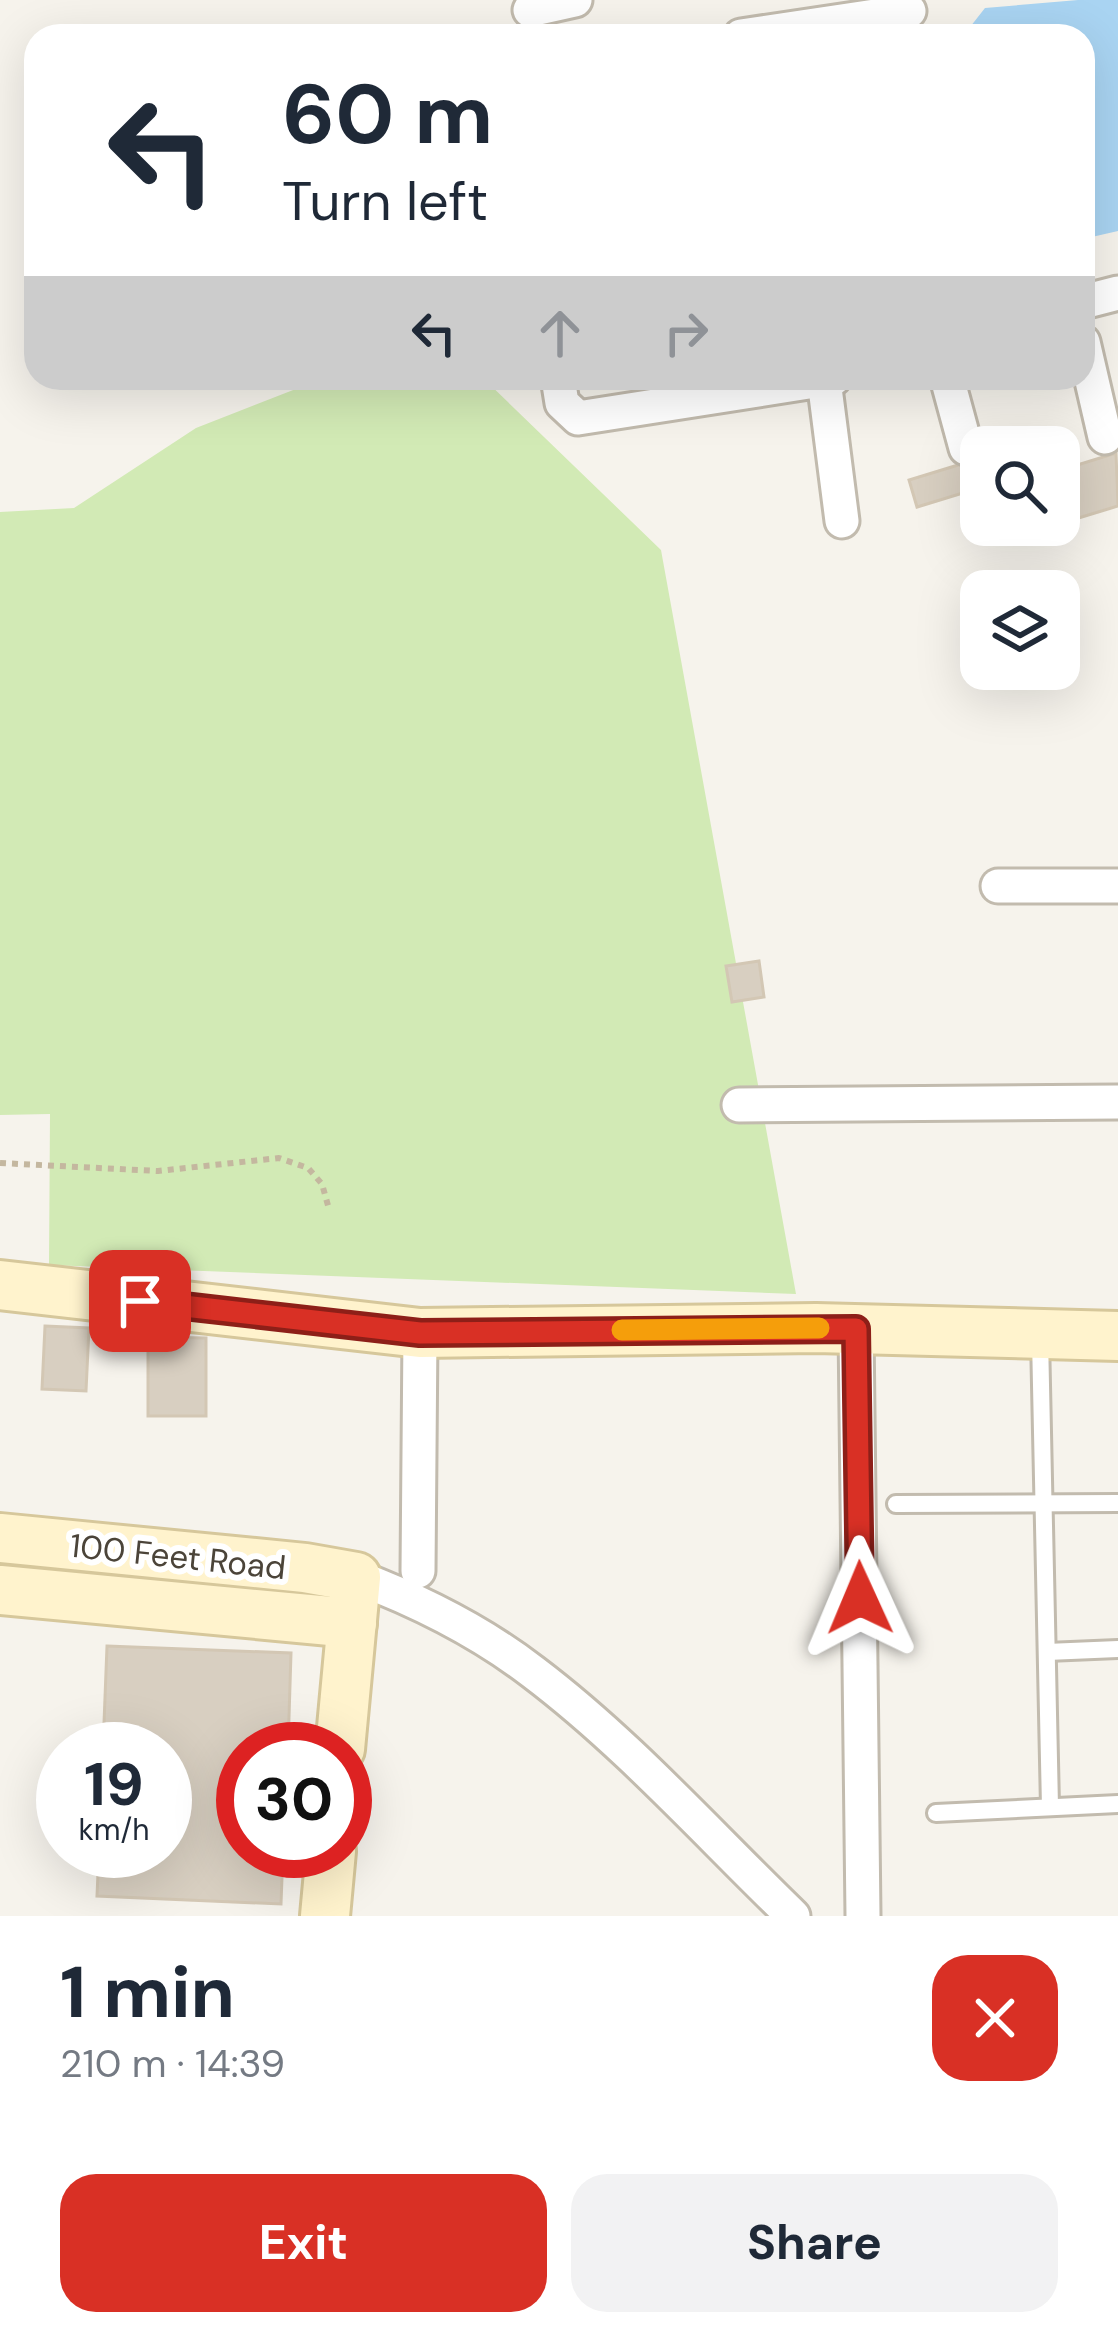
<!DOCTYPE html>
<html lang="en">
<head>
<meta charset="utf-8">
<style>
  body { margin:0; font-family:"DM Sans",sans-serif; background:#f2f2f3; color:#1f2937; height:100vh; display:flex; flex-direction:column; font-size:45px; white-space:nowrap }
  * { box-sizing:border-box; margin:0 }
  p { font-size:39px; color:#747a83 }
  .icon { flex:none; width:66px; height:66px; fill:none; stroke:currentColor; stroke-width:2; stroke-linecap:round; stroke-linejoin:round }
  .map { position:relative; height:1916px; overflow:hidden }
  .drawer { display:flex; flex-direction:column; background:#fff; flex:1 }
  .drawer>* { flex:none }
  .top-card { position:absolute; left:24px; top:24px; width:1071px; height:366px; border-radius:36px; box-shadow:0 12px 48px #0002; background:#fff; color:#1f2937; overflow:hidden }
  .fabs { position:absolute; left:960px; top:426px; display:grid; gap:24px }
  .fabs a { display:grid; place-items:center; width:120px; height:120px; border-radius:24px; background:#fff; box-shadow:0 12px 48px #0002; font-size:60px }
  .speed { position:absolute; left:36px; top:1722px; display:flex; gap:24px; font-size:60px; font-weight:700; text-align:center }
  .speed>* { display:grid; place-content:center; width:156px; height:156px; border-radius:50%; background:#fff; box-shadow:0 12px 48px #0002; line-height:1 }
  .speed small { font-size:30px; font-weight:400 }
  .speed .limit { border:18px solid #d22; background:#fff; color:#111 }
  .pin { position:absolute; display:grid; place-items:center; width:102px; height:102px; color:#fff; margin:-51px; border-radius:24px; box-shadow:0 6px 18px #0006 }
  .me { position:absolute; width:132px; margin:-66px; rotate:359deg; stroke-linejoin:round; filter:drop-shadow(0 0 9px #0008) }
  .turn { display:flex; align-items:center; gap:42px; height:252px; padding:0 60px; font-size:54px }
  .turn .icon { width:156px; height:156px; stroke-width:2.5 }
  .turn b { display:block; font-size:84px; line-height:102px }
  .lanes { display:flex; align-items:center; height:114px; padding:0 60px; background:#0003; justify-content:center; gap:60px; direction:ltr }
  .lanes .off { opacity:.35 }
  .round { display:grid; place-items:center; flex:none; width:126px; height:126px; border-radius:36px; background:#f2f2f3 }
  .overview { display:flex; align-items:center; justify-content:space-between; height:204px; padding:0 60px }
  h1 { font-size:72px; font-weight:700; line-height:90px }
  .button { display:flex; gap:24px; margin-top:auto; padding:24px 60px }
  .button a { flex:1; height:138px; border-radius:36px; background:#d93025; color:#fff; font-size:48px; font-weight:700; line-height:138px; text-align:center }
  .button a+a { background:#f2f2f3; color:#1f2937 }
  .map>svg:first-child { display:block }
  .green { fill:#d2eab5 }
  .water { fill:#a9d4f2 }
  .building { fill:#d8cfc1; stroke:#d3c7b4; stroke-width:3 }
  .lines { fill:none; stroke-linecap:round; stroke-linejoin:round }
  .lane-casing { stroke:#c2bbae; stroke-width:22 }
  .street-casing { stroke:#c2bbae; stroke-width:39 }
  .secondary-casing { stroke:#d6c79b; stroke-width:54 }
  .path { stroke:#c4b79f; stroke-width:6; stroke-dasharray:6 6; stroke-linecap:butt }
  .lane { stroke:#fff; stroke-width:16 }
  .street { stroke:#fff; stroke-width:33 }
  .secondary { stroke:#fff3cd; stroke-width:48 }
  .route-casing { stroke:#8d1f18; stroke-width:30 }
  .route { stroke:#d93025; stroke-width:21 }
  .slow { stroke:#f59e0b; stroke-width:21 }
  .labels { text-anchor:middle; stroke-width:12; stroke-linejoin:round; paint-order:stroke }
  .street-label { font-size:33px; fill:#4b4439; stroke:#fff }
</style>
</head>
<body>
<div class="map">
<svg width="1118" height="1916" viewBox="0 0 1118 1916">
  <rect width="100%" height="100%" fill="#f6f3ec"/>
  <path class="green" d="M 324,378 L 483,378 L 661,550 L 796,1294 L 49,1265 L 50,1114 L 0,1115 L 0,512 L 74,508 L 196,428 Z"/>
  <path class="water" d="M 1078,0 L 1118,0 L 1118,231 L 1083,239 L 1083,36 L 963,36 L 985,8 Z"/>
  <g class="building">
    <path d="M 1116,453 L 1118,506 L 1075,519 L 1061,470 Z"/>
    <path d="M 968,462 L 976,489 L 917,507 L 909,480 Z"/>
    <path d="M 759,961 L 764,997 L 732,1002 L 726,966 Z"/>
    <path d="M 45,1326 L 89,1328 L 86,1391 L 42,1389 Z"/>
    <path d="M 148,1337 L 206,1338 L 206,1416 L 148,1416 Z"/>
    <path d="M 107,1646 L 291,1653 L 288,1749 L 243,1749 L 243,1851 L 283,1851 L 281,1904 L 97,1896 L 99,1851 L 165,1851 L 165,1749 L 103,1749 Z"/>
  </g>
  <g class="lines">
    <defs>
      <g id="lane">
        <path d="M 1040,1338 L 1050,1807"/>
        <path d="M 896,1504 L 1118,1503"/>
        <path d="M 1047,1652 L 1118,1649"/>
        <path d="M 936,1813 L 1118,1804"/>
      </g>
      <g id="street">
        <path d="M 530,10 L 575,0"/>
        <path d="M 741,36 L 909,11"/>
        <path d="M 1083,302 L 1118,293"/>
        <path d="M 1083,342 L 1105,437"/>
        <path d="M 558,378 L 562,403 L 578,418 L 834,378"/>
        <path d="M 947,378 L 966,448"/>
        <path d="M 824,380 L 842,521"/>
        <path d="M 998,886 L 1118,886"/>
        <path d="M 739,1105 L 1118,1102"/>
        <path d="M 856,1329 L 863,1916"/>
        <path d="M 418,1571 L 420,1333"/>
        <path d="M 356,1577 C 417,1600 481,1632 533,1672 C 627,1743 708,1834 793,1916"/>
      </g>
      <g id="secondary">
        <path d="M 0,1285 L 420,1333 L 816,1328 L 1118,1336"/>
        <path d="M 0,1538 L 305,1568 L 356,1577 L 340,1749"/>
        <path d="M 0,1590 L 352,1623"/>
        <path d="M 325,1916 L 331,1851"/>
      </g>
    </defs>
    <use href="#lane" class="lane-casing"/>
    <use href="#street" class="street-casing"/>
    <use href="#secondary" class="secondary-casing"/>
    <path class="path" d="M 0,1163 L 158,1171 L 279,1158 L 308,1168 L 322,1184 L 329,1209"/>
    <use href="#lane" class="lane"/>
    <use href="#street" class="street"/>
    <use href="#secondary" class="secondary"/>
  </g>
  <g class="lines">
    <defs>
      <path id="route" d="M 140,1301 L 420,1333 L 856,1329 L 860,1598"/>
    </defs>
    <use href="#route" class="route-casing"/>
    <use href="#route" class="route"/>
    <path class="slow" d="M 622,1330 L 819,1328"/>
  </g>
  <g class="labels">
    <g class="street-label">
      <text transform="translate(178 1556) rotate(6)" y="12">100 Feet Road</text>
    </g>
  </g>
</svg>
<div class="fabs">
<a><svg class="icon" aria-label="search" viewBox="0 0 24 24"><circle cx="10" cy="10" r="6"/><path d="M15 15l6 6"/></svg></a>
<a><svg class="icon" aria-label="layers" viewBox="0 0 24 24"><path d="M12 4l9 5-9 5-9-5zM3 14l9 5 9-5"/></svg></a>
</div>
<div class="speed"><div>19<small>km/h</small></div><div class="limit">30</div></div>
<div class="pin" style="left:140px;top:1301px;background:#d93025"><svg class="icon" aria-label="arrive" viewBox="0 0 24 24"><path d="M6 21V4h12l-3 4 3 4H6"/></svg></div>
<svg class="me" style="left:860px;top:1598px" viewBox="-20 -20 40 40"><path d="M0-17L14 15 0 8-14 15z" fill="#d93025" stroke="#fff" stroke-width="4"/></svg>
<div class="top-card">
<div class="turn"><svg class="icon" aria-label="left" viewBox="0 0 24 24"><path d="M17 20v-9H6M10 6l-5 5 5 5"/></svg><div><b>60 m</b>Turn left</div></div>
<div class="lanes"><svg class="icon" aria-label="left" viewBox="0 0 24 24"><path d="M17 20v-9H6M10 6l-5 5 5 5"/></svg><svg class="icon off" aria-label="ahead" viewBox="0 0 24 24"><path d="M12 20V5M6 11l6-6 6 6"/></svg><svg class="icon off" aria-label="right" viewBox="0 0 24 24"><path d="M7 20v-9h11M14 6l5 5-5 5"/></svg></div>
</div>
</div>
<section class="drawer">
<div class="overview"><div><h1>1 min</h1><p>210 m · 14:39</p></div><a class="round" style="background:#d93025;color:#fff"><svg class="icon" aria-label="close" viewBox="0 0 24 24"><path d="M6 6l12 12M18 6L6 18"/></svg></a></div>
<div class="button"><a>Exit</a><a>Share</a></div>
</section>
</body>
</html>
